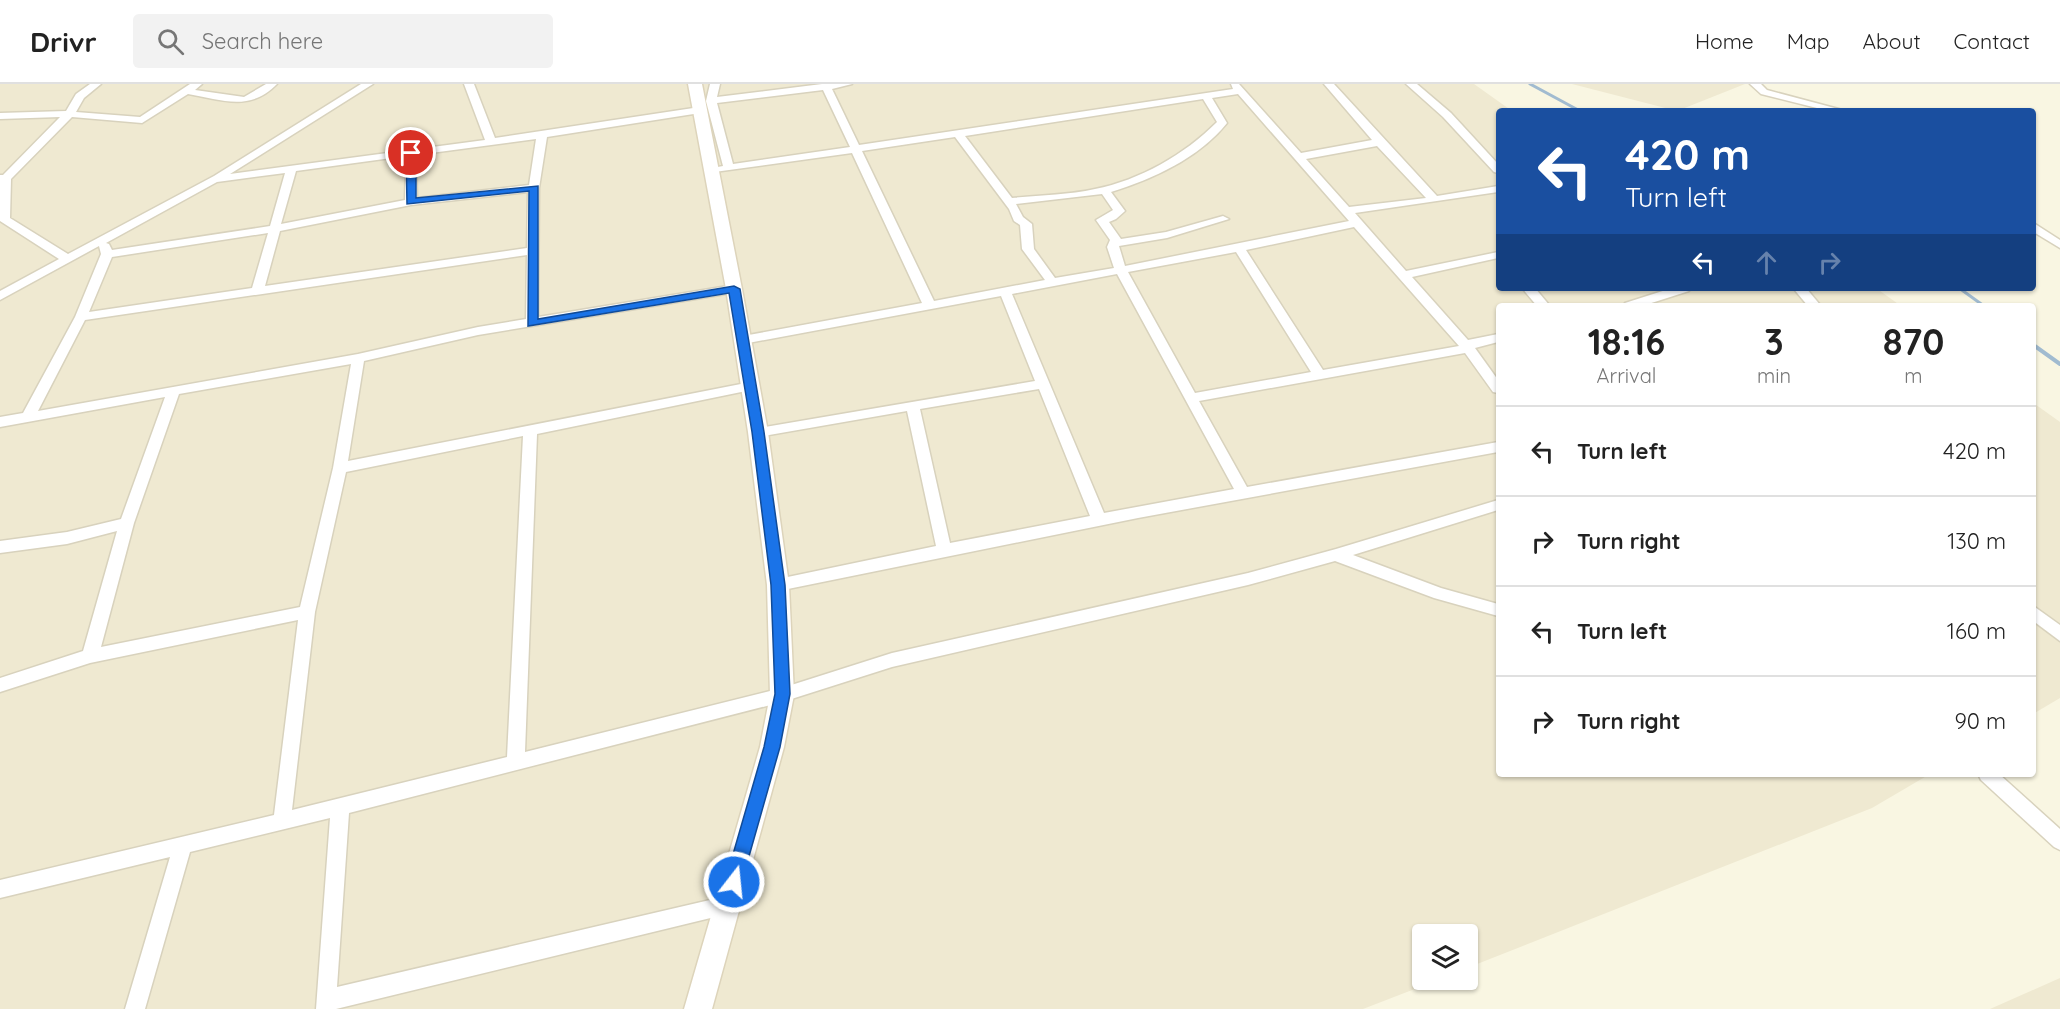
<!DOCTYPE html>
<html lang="en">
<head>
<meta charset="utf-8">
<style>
  body { margin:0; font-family:Quicksand,sans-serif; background:#f2f2f2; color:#222; height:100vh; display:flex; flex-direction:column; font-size:22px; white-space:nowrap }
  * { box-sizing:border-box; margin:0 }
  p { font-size:20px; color:#767676 }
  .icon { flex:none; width:33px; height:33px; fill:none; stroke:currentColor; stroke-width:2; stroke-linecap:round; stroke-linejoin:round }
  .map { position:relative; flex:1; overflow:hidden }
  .sheet { position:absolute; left:1496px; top:219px; width:540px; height:474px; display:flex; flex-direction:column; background:#fff; border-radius:6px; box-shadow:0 2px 4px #0004 }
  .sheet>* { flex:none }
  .banner { position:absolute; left:1496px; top:24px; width:540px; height:183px; border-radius:6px; box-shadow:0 2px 4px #0004; background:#1a4fa0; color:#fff; overflow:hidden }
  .tools { position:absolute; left:1412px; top:840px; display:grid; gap:12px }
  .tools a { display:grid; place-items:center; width:66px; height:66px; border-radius:6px; background:#fff; box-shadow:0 2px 4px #0004; font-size:30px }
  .pin { position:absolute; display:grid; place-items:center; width:51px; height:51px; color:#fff; margin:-26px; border:3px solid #fff; border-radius:50%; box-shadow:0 2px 6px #0007 }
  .me { position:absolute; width:66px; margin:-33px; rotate:16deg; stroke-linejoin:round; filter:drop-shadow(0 0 4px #0008) }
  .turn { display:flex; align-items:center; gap:21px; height:126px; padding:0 30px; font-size:27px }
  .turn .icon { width:78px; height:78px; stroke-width:2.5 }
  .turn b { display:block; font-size:42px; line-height:51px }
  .lanes { display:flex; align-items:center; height:57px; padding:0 30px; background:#0003; justify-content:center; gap:30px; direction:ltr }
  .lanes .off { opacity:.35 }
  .eta { display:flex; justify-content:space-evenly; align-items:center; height:102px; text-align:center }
  .eta b { font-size:36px; font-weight:700; line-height:42px }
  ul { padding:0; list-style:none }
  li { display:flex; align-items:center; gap:18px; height:90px; padding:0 30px; border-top:2px solid #e0e0e0 }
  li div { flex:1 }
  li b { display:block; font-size:22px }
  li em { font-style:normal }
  header { display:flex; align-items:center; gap:36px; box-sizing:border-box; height:84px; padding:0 30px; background:#fff; border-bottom:2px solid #e0e0e0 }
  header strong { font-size:28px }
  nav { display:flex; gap:33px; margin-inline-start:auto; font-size:21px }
  .search { width:420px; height:54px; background:#f2f2f2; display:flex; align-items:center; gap:15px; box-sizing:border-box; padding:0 21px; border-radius:6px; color:#767676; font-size:22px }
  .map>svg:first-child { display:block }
  .residential { fill:#efe9d1 }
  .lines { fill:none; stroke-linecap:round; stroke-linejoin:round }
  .stream-far1 { stroke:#a1bbd0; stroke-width:3 }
  .stream { stroke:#a1bbd0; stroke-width:4 }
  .minor-casing { stroke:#d8d2bd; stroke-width:3 }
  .secondary-casing { stroke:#ddd4bb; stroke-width:3 }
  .minor { fill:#fff; fill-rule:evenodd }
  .secondary { fill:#fff; fill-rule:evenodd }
  .route { fill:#1a73e8; stroke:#114b97; stroke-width:1.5 }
</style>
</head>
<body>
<header>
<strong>Drivr</strong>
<div class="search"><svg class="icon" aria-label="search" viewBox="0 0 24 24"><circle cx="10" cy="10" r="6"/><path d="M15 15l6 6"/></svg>Search here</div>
<nav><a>Home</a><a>Map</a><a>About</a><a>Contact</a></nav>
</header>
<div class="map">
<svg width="2060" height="925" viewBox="0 0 2060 925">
  <rect width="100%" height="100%" fill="#f9f6e2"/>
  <g class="residential">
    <path d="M 0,0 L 1474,0 L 1512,27 L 1498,27 L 1498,204 L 1876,204 L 1901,222 L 1498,222 L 1498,690 L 1930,690 L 1872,724 L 1467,884 L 1467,850 L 1422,850 L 1422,896 L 1438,896 L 1363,925 L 0,925 Z"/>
    <path d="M 1572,0 L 1745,0 L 1677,27 Z"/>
    <path d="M 2032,318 L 2060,338 L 2060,614 L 2033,630 Z"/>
    <path d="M 2060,894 L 2060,925 L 1990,925 Z"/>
  </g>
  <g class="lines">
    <g class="stream-far1">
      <path d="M 1530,0 L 1580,27"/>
      <path d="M 1959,204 L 1984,222"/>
    </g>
    <path class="stream" d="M 2032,260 L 2060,280"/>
    <defs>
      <g id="minor">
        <path d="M 90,0 L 101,0 L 84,14 L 76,28 L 140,33 L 190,0 L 202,0 L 195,6 L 244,13 L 266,0 L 277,0 C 250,28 222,16 188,10 L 142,39 L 72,33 L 11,95 L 10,134 L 68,170 L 214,92 L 361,0 L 373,0 L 230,90 L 485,56 L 464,0 L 474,0 L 495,54 L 700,23 L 705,26 L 700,29 L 547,53 L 539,104 L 538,233 L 734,201 L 740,205 L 738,208 L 478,251 L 364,277 L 348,377 L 751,298 L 758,302 L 751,306 L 537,350 L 525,668 L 782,604 L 892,569 L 1248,489 L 1336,465 L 1498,416 L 1498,426 L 1353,471 L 1441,504 L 1498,520 L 1498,532 L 1434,514 L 1335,477 L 1248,501 L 892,583 L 782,618 L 349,729 L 337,903 L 727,812 L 734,814 L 737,821 L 734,828 L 727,830 L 336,925 L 316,925 L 330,734 L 190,768 L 145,925 L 125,925 L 170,773 L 0,814 L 0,796 L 274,731 L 298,536 L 90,579 L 0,608 L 0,594 L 83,567 L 117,447 L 67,460 L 0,469 L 0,457 L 67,448 L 121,435 L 165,313 L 0,343 L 0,333 L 23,329 L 75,233 L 101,170 L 99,162 L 0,216 L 0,207 L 59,175 L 0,137 L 0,91 L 3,91 L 60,33 L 0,35 L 0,29 L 66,27 L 76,10 ZM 536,55 L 529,101 L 417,114 L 416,71 ZM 406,72 L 405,116 L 281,140 L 296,87 ZM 285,89 L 270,142 L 112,166 L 109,160 L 106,159 L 217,98 ZM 528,108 L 527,164 L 265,202 L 280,147 L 411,121 ZM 268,149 L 252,204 L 89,228 L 112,173 ZM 527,171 L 526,235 L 478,243 L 358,270 L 38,327 L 85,236 ZM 351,280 L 333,384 L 300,523 L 101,563 L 134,439 L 179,310 ZM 523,352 L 507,673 L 292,726 L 315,528 L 346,388 Z"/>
        <path d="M 710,0 L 720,0 L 717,13 L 822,0 L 852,0 L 832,5 L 859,61 L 1233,5 L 1231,0 L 1239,0 L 1301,69 L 1372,56 L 1324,0 L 1334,0 L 1437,112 L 1498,102 L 1498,108 L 1355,129 L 1406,187 L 1498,168 L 1498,174 L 1412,193 L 1468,256 L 1498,250 L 1498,258 L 1475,264 L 1498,296 L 1498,309 L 1493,308 L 1465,269 L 1199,317 L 1247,403 L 1498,358 L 1498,368 L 1138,434 L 778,507 L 773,505 L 770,501 L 773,497 L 778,495 L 936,462 L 907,327 L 758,353 L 753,351 L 751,348 L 753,345 L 1035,297 L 1001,212 L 743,260 L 739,259 L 737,256 L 743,252 L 922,219 L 852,69 L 707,89 L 707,85 L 723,82 L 706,17 ZM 823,6 L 850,63 L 733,80 L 717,19 ZM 1238,10 L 1349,137 L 1125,182 L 1119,162 L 1167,154 L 1229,135 L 1223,132 L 1166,148 L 1121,155 L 1109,138 L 1116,135 L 1125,127 L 1111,108 C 1153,95 1199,74 1227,39 L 1212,14 ZM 1203,15 L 1217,38 C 1184,71 1140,96 1095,105 C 1068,111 1040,111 1012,114 L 965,52 ZM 955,53 L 1009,125 L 1014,137 L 1020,141 L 1022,165 L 1045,196 L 934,217 L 862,67 ZM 1377,62 L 1426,114 L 1349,123 L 1306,75 ZM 1102,110 L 1113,126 L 1096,136 L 1110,156 L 1107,163 L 1114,184 L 1055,194 L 1034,165 L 1032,140 L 1023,133 L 1016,120 ZM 1354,143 L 1459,262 L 1323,286 L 1246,166 ZM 1236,168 L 1311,288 L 1195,309 L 1128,188 ZM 1117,190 L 1234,405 L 1104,429 L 1012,210 ZM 1039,305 L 1090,432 L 950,459 L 920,325 Z"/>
        <path d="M 1406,0 L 1417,0 L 1451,29 L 1498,80 L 1498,89 L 1494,88 L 1443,33 Z"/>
        <path d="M 1750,0 L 1761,0 L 1767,6 L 1846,27 L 1829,27 L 1761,10 Z"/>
        <path d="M 2032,138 L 2060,156 L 2060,164 L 2032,147 Z"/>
        <path d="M 1522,204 L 1535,204 L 1550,222 L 1537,222 Z"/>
        <path d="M 1672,204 L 1691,204 L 1689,207 L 1642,222 L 1623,222 L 1625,219 Z"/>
        <path d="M 1793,204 L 1806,204 L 1821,222 L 1808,222 Z"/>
        <path d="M 2032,521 L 2060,541 L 2060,557 L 2032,536 Z"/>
        <path d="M 1978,690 L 1999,690 L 2060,745 L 2060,766 L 2054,763 L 1981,696 Z"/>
      </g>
      <path id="secondary" d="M 688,0 L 702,0 L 742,205 L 768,348 L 789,501 L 794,611 L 784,663 L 712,925 L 684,925 L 760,663 L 770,611 L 767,501 L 748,348 L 726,205 Z"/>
    </defs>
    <use href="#minor" class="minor-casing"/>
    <use href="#secondary" class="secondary-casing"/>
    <use href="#minor" class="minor"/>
    <use href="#secondary" class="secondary"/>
  </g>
  <path class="route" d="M 411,66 L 416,69 L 416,114 L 538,102 L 538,235 L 734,202 L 740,205 L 764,348 L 785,501 L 790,610 L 780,663 L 740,804 L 734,807 L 728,804 L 725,798 L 764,663 L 775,610 L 771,501 L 752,348 L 729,209 L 528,242 L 529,107 L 407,120 L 406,69 Z"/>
</svg>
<div class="tools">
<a><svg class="icon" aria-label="layers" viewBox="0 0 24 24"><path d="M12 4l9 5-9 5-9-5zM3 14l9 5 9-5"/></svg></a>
</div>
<div class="pin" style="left:411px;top:69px;background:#d93025"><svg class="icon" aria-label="arrive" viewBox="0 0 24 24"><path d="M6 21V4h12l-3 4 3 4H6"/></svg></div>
<svg class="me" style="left:734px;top:798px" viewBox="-20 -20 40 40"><circle r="17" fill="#1a73e8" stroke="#fff" stroke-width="3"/><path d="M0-11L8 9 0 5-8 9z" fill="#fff"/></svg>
<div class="banner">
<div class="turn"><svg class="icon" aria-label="left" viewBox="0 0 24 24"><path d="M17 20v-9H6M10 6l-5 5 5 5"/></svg><div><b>420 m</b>Turn left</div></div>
<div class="lanes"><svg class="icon" aria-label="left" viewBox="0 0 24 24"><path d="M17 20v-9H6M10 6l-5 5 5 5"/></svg><svg class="icon off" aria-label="ahead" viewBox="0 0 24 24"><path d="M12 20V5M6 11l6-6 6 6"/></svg><svg class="icon off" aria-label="right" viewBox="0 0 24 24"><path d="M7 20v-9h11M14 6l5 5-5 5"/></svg></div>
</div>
<section class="sheet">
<div class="eta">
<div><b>18:16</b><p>Arrival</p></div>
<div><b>3</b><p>min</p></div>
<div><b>870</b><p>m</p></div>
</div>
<ul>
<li><svg class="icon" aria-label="left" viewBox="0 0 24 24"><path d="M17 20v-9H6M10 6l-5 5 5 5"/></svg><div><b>Turn left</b></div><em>420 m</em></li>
<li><svg class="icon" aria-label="right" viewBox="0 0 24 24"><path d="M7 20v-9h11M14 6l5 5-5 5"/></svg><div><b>Turn right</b></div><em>130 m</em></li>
<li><svg class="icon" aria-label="left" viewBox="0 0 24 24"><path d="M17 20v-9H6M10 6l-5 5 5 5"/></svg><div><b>Turn left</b></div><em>160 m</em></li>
<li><svg class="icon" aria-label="right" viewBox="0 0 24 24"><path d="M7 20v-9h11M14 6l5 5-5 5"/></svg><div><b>Turn right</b></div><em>90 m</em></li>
</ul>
</section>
</div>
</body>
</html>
